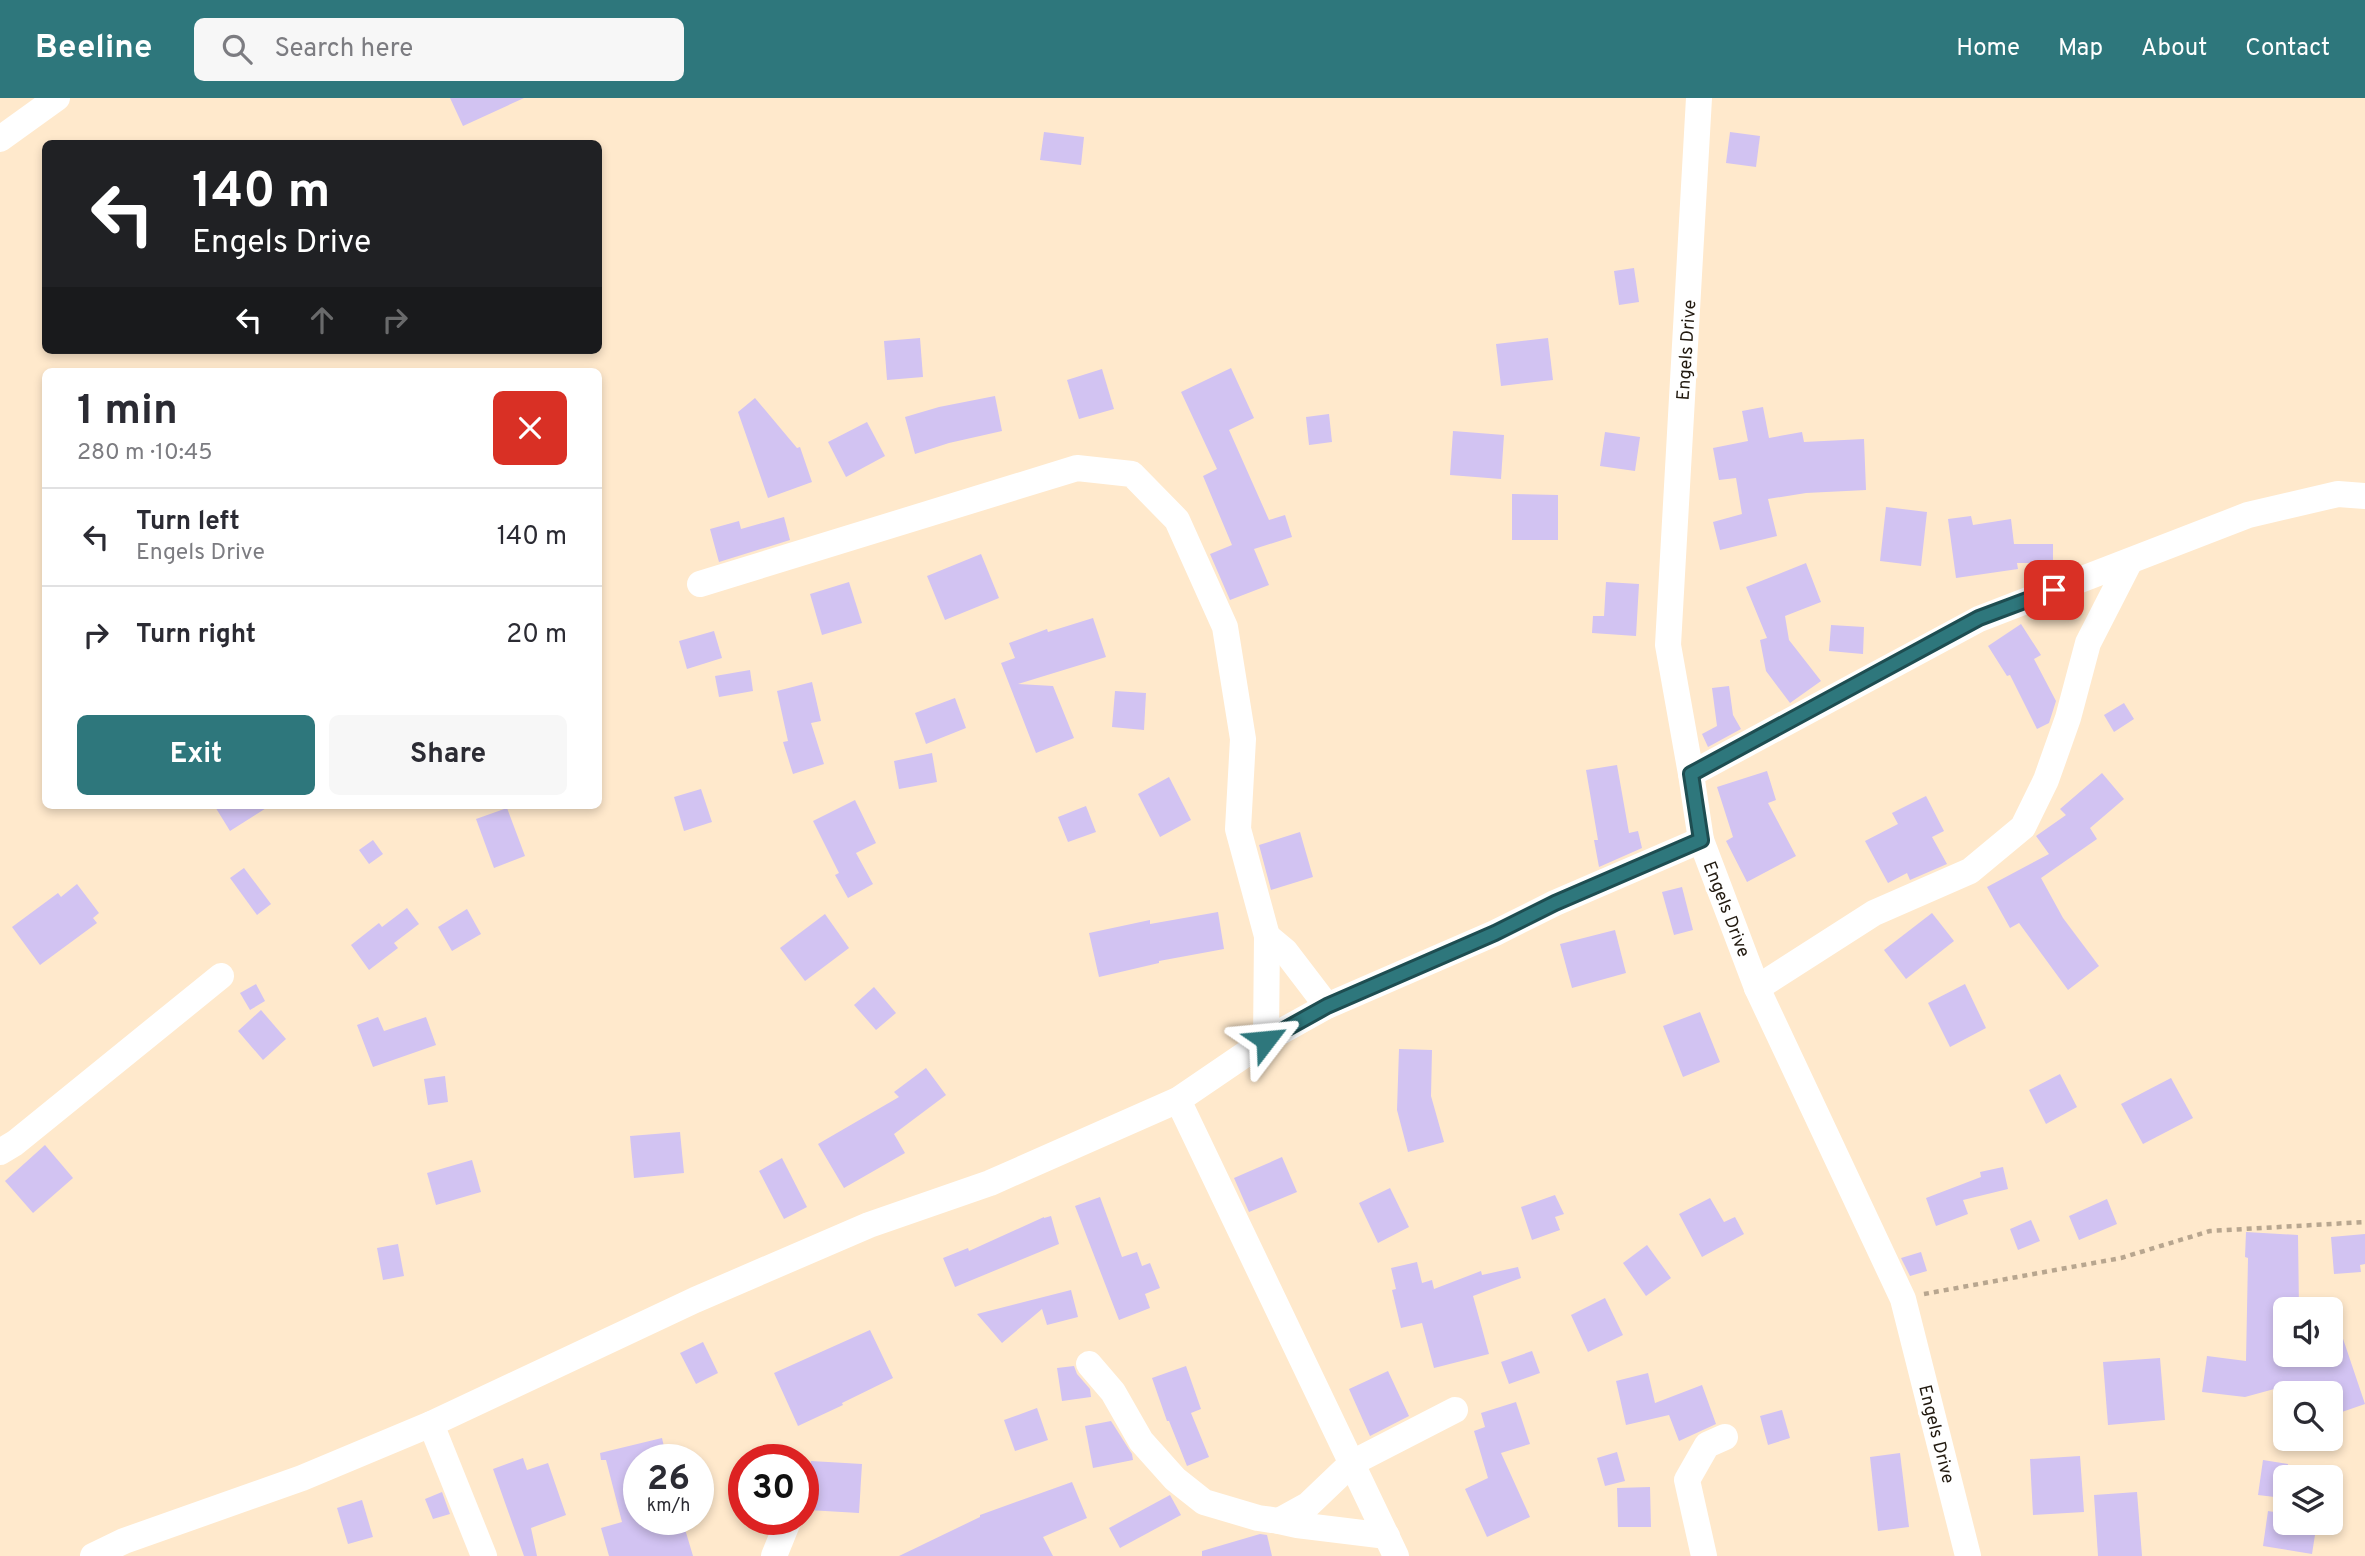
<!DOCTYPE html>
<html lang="en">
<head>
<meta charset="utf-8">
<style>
  body { margin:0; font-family:Overpass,sans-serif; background:#f7f7f7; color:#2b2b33; height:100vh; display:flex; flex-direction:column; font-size:26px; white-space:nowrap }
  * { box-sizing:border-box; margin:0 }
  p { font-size:23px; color:#7c7c81 }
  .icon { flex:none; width:38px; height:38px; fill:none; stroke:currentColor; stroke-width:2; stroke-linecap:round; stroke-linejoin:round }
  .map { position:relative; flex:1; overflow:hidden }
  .side { position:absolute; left:42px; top:270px; width:560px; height:441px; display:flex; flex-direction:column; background:#fff; border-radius:10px; box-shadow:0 4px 10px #0003 }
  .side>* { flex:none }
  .banner { position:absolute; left:42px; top:42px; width:560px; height:214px; border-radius:10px; box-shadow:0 4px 10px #0003; background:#202124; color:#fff; overflow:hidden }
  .controls { position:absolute; left:2273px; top:1199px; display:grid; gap:14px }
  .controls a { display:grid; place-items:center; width:70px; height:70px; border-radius:10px; background:#fff; box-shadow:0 4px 10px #0003; font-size:35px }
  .speed { position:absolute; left:623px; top:1346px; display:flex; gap:14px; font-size:35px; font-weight:700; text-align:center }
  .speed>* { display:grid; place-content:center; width:91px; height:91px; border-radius:50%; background:#fff; box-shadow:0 4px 10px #0003; line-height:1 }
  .speed small { font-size:18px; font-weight:400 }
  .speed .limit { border:10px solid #d22; background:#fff; color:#111 }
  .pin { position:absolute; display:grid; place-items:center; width:60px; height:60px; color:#fff; margin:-30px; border-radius:14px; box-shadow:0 4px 10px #0006 }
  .me { position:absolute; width:77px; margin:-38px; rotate:61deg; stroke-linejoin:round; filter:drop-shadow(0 0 5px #0008) }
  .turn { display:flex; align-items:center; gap:24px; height:147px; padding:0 35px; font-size:32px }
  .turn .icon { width:91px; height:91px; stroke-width:2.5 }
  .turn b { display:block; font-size:49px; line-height:60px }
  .lanes { display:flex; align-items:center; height:66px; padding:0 35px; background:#0003; justify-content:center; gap:35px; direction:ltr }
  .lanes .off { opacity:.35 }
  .round { display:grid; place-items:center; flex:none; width:74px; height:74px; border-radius:10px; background:#f7f7f7 }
  .headline { display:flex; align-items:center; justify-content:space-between; height:119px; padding:0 35px }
  h1 { font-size:42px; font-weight:700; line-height:52px }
  .cta { display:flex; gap:14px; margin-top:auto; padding:14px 35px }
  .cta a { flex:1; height:80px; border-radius:10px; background:#2e777c; color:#fff; font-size:28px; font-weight:700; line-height:80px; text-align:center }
  .cta a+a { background:#f7f7f7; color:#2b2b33 }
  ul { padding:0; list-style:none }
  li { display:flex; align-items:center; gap:21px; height:98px; padding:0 35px; border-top:2px solid #e1e1e2 }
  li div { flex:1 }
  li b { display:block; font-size:26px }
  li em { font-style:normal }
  header { display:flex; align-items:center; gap:42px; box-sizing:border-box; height:98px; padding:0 35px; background:#2e777c; color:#fff }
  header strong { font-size:33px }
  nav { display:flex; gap:38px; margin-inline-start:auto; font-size:24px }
  .search { width:490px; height:63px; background:#f7f7f7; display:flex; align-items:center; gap:18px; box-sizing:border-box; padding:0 24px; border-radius:10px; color:#7c7c81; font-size:26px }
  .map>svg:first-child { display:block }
  .building { fill:#d2c3f2 }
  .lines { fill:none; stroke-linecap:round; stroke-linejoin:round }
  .path { stroke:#b8a68f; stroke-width:4.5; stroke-dasharray:5 5; stroke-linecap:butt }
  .minor { stroke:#fff; stroke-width:26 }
  .route-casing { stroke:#1e4d51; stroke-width:18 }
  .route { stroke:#2e777c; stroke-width:12 }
  .labels { text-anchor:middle; stroke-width:7; stroke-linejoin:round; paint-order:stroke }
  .street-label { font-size:18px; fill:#21190f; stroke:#fff }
</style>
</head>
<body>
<header>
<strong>Beeline</strong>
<div class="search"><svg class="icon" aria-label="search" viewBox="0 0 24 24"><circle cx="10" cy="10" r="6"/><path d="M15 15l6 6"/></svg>Search here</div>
<nav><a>Home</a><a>Map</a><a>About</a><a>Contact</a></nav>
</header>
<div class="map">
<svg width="2365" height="1458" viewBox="0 0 2365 1458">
  <rect width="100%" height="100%" fill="#ffe9cc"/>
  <g class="building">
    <path d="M 450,0 L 524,0 L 463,28 Z"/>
    <path d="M 1044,34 L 1084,39 L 1081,67 L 1040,62 Z"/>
    <path d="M 1730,34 L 1760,38 L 1756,69 L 1726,65 Z"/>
    <path d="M 1634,170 L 1639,204 L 1619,207 L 1614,173 Z"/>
    <path d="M 920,240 L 923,279 L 887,282 L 884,243 Z"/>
    <path d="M 1548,240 L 1553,282 L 1501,288 L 1496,246 Z"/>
    <path d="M 1231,270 L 1254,320 L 1229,332 L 1269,422 L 1285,417 L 1292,439 L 1254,451 L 1269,487 L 1230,502 L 1210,456 L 1232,447 L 1203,378 L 1217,371 L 1181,294 Z"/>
    <path d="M 1102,271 L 1114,311 L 1079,321 L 1067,282 Z"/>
    <path d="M 995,298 L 1002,333 L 949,345 L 915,356 L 905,319 L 939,309 Z"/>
    <path d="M 755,300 L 797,350 L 800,349 L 812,384 L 768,400 L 738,314 Z"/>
    <path d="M 1763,309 L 1769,340 L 1802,334 L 1804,344 L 1864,341 L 1866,392 L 1806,395 L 1768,401 L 1777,438 L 1720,452 L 1713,424 L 1742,416 L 1736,380 L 1719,382 L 1713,350 L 1748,343 L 1742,313 Z"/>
    <path d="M 1329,316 L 1332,344 L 1309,347 L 1306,319 Z"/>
    <path d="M 867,324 L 885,358 L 846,379 L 828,344 Z"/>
    <path d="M 1453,333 L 1504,337 L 1501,381 L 1450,377 Z"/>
    <path d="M 1605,334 L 1640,339 L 1635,373 L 1600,368 Z"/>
    <path d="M 1512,396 L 1558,397 L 1558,442 L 1512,442 Z"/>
    <path d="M 1886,409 L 1927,414 L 1921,468 L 1880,463 Z"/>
    <path d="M 1971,418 L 1973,427 L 2011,421 L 2014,446 L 2053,446 L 2053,465 L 2017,465 L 2018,471 L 1956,480 L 1948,421 Z"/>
    <path d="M 784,419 L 790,442 L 719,464 L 710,431 L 739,423 L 741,431 Z"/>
    <path d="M 981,456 L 999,500 L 945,522 L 927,478 Z"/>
    <path d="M 1806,465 L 1821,504 L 1785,518 L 1789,542 L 1821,583 L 1790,605 L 1766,573 L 1760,542 L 1767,540 L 1746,489 Z"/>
    <path d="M 849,484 L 862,525 L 822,537 L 810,496 Z"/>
    <path d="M 1606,484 L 1639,486 L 1636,538 L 1592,535 L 1593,518 L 1604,518 Z"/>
    <path d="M 1093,520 L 1106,559 L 1018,586 L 1053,588 L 1074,640 L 1036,655 L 1001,565 L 1015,560 L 1009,545 L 1047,531 L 1048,534 Z"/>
    <path d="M 2021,526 L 2041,557 L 2034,561 L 2056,603 L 2049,625 L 2037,631 L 2010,577 L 2007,578 L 1988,548 Z"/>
    <path d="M 1831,527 L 1864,529 L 1863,556 L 1829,553 Z"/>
    <path d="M 714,533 L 722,560 L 687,571 L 679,543 Z"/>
    <path d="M 750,572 L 753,593 L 719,599 L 715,578 Z"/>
    <path d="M 812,584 L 821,623 L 811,625 L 824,666 L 793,676 L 783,644 L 788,643 L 777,593 Z"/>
    <path d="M 1729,588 L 1733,617 L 1741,631 L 1708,649 L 1702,636 L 1717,628 L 1712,590 Z"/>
    <path d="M 1115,593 L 1146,595 L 1144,632 L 1112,629 Z"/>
    <path d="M 955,600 L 966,630 L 926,646 L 915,615 Z"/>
    <path d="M 2124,605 L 2134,621 L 2114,634 L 2104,617 Z"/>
    <path d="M 932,655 L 937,684 L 899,691 L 894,663 Z"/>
    <path d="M 1617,667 L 1629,735 L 1638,733 L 1642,750 L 1599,769 L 1594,742 L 1598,742 L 1586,672 Z"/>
    <path d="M 1767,673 L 1776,702 L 1768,705 L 1796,758 L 1747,784 L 1726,743 L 1733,739 L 1717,689 Z"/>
    <path d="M 2102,675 L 2124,701 L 2090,730 L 2097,741 L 2041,780 L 2063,820 L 2099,868 L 2068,892 L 2019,825 L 2010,830 L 1987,789 L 2049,756 L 2036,738 L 2066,717 L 2060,711 Z"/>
    <path d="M 1169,679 L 1191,722 L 1160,739 L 1138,696 Z"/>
    <path d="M 701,691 L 712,724 L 684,733 L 674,699 Z"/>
    <path d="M 1926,698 L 1944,733 L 1932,739 L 1947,766 L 1910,782 L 1907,775 L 1888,785 L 1865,743 L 1898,726 L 1892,715 Z"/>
    <path d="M 855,702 L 876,745 L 856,755 L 873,786 L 848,800 L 835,777 L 839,775 L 813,723 Z"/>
    <path d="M 214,707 L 271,707 L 230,733 Z"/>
    <path d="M 1086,708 L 1096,734 L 1068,744 L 1058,719 Z"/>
    <path d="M 507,710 L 525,758 L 494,770 L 476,721 Z"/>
    <path d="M 1300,734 L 1313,779 L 1271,792 L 1259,747 Z"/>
    <path d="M 373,742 L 383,756 L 369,766 L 359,752 Z"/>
    <path d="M 244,770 L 271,806 L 257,817 L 230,780 Z"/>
    <path d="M 77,786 L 99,815 L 93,820 L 97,825 L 40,867 L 12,829 L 58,795 L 61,799 Z"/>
    <path d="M 1682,789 L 1693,832 L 1674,837 L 1662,794 Z"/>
    <path d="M 407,810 L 419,826 L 394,845 L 398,850 L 369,872 L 351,847 L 379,825 L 382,829 Z"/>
    <path d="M 467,811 L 481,836 L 452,853 L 438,829 Z"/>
    <path d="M 1218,814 L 1224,851 L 1159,863 L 1159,865 L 1099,879 L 1089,835 L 1150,822 L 1150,826 Z"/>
    <path d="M 1932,815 L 1954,843 L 1906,881 L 1884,852 Z"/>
    <path d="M 825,816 L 849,850 L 805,883 L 780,850 Z"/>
    <path d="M 1615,832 L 1626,875 L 1572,890 L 1560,846 Z"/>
    <path d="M 256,886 L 265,903 L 250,912 L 240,895 Z"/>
    <path d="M 1965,886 L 1986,930 L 1950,949 L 1928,905 Z"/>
    <path d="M 874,889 L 896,915 L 876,932 L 854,907 Z"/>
    <path d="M 261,912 L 286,941 L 263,962 L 238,933 Z"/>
    <path d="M 1700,914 L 1720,964 L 1683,979 L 1663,928 Z"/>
    <path d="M 378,919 L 384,933 L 426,919 L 436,947 L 373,969 L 357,927 Z"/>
    <path d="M 1399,951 L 1432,952 L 1431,998 L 1444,1044 L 1408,1054 L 1397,1012 Z"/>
    <path d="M 926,970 L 946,997 L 894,1036 L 905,1055 L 844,1090 L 818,1046 L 899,999 L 894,994 Z"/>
    <path d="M 2060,976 L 2077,1009 L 2046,1026 L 2029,992 Z"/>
    <path d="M 445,978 L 448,1004 L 428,1007 L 424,981 Z"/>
    <path d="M 2171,980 L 2193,1020 L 2143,1046 L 2121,1006 Z"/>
    <path d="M 680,1034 L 684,1075 L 634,1080 L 630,1038 Z"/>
    <path d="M 45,1047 L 73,1080 L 33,1115 L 5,1083 Z"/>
    <path d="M 1282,1059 L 1297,1094 L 1249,1114 L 1234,1080 Z"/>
    <path d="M 782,1060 L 807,1109 L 784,1121 L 759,1073 Z"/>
    <path d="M 472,1062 L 481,1094 L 436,1107 L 427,1075 Z"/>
    <path d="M 2003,1069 L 2008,1091 L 1963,1102 L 1968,1116 L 1936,1128 L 1926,1100 L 1981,1079 L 1980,1074 Z"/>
    <path d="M 1390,1090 L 1409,1129 L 1378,1145 L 1359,1105 Z"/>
    <path d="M 1555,1097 L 1564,1116 L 1555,1119 L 1560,1132 L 1532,1142 L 1521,1109 Z"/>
    <path d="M 1100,1099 L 1122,1159 L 1137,1154 L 1142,1168 L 1150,1165 L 1160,1190 L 1145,1196 L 1150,1210 L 1119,1222 L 1075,1108 Z"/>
    <path d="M 1710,1100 L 1724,1124 L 1735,1119 L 1744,1136 L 1702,1159 L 1679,1116 Z"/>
    <path d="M 2107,1101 L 2117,1126 L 2079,1142 L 2069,1118 Z"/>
    <path d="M 1051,1118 L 1059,1146 L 955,1189 L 943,1160 L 968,1150 L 969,1153 L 1044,1119 L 1044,1120 Z"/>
    <path d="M 2031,1122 L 2040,1143 L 2018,1152 L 2010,1131 Z"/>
    <path d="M 2246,1134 L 2298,1137 L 2299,1211 L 2286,1211 L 2286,1256 L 2331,1256 L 2331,1214 L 2334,1214 L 2365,1306 L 2339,1315 L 2329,1286 L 2299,1295 L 2296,1285 L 2245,1299 L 2202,1294 L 2207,1258 L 2246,1263 L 2248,1160 L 2245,1159 Z"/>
    <path d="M 2365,1136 L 2365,1166 L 2360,1167 L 2361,1174 L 2334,1176 L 2331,1139 Z"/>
    <path d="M 398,1146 L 404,1178 L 383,1182 L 377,1150 Z"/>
    <path d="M 1647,1147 L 1671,1180 L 1646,1198 L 1623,1165 Z"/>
    <path d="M 1921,1154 L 1927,1173 L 1910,1178 L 1901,1160 Z"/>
    <path d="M 1417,1164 L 1422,1185 L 1432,1182 L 1434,1191 L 1481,1173 L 1482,1177 L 1518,1169 L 1521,1180 L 1473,1198 L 1489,1256 L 1434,1270 L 1422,1225 L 1401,1230 L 1392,1192 L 1396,1191 L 1391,1170 Z"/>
    <path d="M 1071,1192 L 1078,1219 L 1047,1227 L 1042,1211 L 1002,1245 L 977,1216 Z"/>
    <path d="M 1605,1200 L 1623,1237 L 1588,1254 L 1571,1217 Z"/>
    <path d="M 870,1232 L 893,1280 L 842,1305 L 843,1307 L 798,1328 L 774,1275 Z"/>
    <path d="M 703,1244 L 718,1275 L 696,1286 L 680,1255 Z"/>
    <path d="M 1532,1253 L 1540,1275 L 1509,1286 L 1501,1264 Z"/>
    <path d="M 2160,1260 L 2165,1322 L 2108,1327 L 2103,1264 Z"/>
    <path d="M 1074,1268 L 1077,1276 L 1090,1291 L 1091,1299 L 1062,1303 L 1057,1270 Z"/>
    <path d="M 1186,1268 L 1201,1311 L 1191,1315 L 1209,1359 L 1187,1368 L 1169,1323 L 1167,1323 L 1152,1280 Z"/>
    <path d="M 1388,1273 L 1409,1318 L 1370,1338 L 1349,1291 Z"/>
    <path d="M 1648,1275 L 1655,1305 L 1702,1287 L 1716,1326 L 1679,1343 L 1669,1317 L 1626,1327 L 1616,1283 Z"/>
    <path d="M 1516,1304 L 1530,1346 L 1501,1355 L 1530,1419 L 1487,1439 L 1465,1391 L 1488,1380 L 1474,1333 L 1485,1329 L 1481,1315 Z"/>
    <path d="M 1037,1310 L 1048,1342 L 1015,1353 L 1004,1322 Z"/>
    <path d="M 1782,1312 L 1790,1340 L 1768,1347 L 1760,1318 Z"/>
    <path d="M 1111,1323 L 1132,1356 L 1133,1362 L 1093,1370 L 1085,1328 Z"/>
    <path d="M 662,1340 L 667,1362 L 639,1362 L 639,1421 L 682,1421 L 693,1458 L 609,1458 L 601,1430 L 622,1424 L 606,1362 L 601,1362 L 600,1355 Z"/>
    <path d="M 1617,1354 L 1625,1383 L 1605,1388 L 1597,1360 Z"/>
    <path d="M 1900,1355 L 1909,1429 L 1878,1433 L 1870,1359 Z"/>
    <path d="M 2080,1358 L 2084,1414 L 2033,1417 L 2030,1361 Z"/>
    <path d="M 523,1360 L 527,1372 L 548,1365 L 566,1417 L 531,1430 L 537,1458 L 524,1458 L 493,1371 Z"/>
    <path d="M 2263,1362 L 2288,1366 L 2283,1400 L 2258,1397 Z"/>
    <path d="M 811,1363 L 862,1366 L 859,1415 L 808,1412 Z"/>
    <path d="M 1072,1384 L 1087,1420 L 1043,1439 L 1053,1458 L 899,1458 L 980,1419 L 980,1417 Z"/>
    <path d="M 1650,1389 L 1651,1429 L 1618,1429 L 1617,1390 Z"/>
    <path d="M 442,1394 L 450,1416 L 433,1421 L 425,1401 Z"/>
    <path d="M 2137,1394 L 2142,1458 L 2098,1458 L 2094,1397 Z"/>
    <path d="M 1170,1397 L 1181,1417 L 1120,1450 L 1109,1430 Z"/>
    <path d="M 362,1402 L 373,1439 L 348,1446 L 337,1410 Z"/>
    <path d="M 2268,1413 L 2286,1416 L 2286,1424 L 2317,1424 L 2312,1456 L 2263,1448 Z"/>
    <path d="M 1260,1436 L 1267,1437 L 1272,1458 L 1202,1458 L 1202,1453 Z"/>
  </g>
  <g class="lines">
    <path class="path" d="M 1924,1196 L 2121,1160 L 2210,1133 L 2365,1124"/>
    <g class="minor">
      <path d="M 1699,0 L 1668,547 L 1691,676 L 1701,742 L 1757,890 L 1903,1201 L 1968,1458"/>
      <path d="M 0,41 L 57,0"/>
      <path d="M 700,486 L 1077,370 L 1132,376 L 1177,422 L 1225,529 L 1243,641 L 1238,731 L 1267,838 L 1266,942"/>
      <path d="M 1691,676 L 1979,521 L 2248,417 L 2338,396 L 2365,398"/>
      <path d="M 1267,838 L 1285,853 L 1327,908"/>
      <path d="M 1757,890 L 1874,815 L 1970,773 L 2023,729 L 2046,682 L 2068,620 L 2088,545 L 2130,463"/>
      <path d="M 1178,1002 L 1396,1458"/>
      <path d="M 0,1054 L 15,1045 L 221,878"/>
      <path d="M 1089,1266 L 1113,1294 L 1141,1343 L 1175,1381 L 1204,1404 L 1258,1420 L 1279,1423 L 1308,1407 L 1352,1365 L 1455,1312"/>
      <path d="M 431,1326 L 484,1458"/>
      <path d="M 1279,1423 L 1297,1427 L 1387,1438"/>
      <path d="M 93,1458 L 124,1443 L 302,1380 L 431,1326 L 695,1202 L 869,1127 L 990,1085 L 1178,1002 L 1266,942 L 1327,908 L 1495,835 L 1555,805 L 1701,742"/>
      <path d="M 774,1458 L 789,1421"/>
      <path d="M 1704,1458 L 1687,1382 L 1707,1347 L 1725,1339"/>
    </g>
  </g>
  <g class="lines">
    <defs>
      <path id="route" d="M 1266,942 L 1327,908 L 1495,835 L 1555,805 L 1701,742 L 1691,676 L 1979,520 L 2054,492"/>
    </defs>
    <use href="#route" class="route-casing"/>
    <use href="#route" class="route"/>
  </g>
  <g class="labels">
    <g class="street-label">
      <text transform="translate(1686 252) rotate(-86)" y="6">Engels Drive</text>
      <text transform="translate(1727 811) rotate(69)" y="6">Engels Drive</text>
      <text transform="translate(1937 1336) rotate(76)" y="6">Engels Drive</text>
    </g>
  </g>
</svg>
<div class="controls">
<a><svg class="icon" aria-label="sound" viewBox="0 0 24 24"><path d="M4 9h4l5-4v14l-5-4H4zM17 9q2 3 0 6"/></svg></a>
<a><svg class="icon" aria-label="search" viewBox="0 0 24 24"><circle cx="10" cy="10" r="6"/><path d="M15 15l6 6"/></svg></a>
<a><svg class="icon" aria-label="layers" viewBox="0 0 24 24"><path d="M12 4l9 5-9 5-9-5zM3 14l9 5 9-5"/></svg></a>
</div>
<div class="speed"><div>26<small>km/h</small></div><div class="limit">30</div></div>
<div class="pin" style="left:2054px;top:492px;background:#d93025"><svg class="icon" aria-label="arrive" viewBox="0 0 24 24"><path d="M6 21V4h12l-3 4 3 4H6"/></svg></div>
<svg class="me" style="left:1266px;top:942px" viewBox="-20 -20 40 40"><path d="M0-17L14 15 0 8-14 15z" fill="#2e777c" stroke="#fff" stroke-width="4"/></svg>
<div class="banner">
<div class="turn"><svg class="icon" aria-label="left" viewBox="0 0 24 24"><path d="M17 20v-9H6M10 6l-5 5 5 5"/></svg><div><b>140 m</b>Engels Drive</div></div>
<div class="lanes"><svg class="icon" aria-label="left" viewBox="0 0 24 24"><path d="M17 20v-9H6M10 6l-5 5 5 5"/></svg><svg class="icon off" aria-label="ahead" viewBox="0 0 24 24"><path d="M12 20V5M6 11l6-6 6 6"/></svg><svg class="icon off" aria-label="right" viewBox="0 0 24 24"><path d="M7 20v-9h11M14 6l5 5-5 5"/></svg></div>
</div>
<section class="side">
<div class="headline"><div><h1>1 min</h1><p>280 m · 10:45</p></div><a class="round" style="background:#d93025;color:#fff"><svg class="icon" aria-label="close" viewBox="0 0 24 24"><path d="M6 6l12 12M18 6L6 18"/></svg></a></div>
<ul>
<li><svg class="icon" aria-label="left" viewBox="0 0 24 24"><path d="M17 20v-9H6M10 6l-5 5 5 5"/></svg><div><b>Turn left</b><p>Engels Drive</p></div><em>140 m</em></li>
<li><svg class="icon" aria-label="right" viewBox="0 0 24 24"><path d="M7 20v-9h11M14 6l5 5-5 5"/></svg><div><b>Turn right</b></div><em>20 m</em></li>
</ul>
<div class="cta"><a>Exit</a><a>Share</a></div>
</section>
</div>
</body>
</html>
